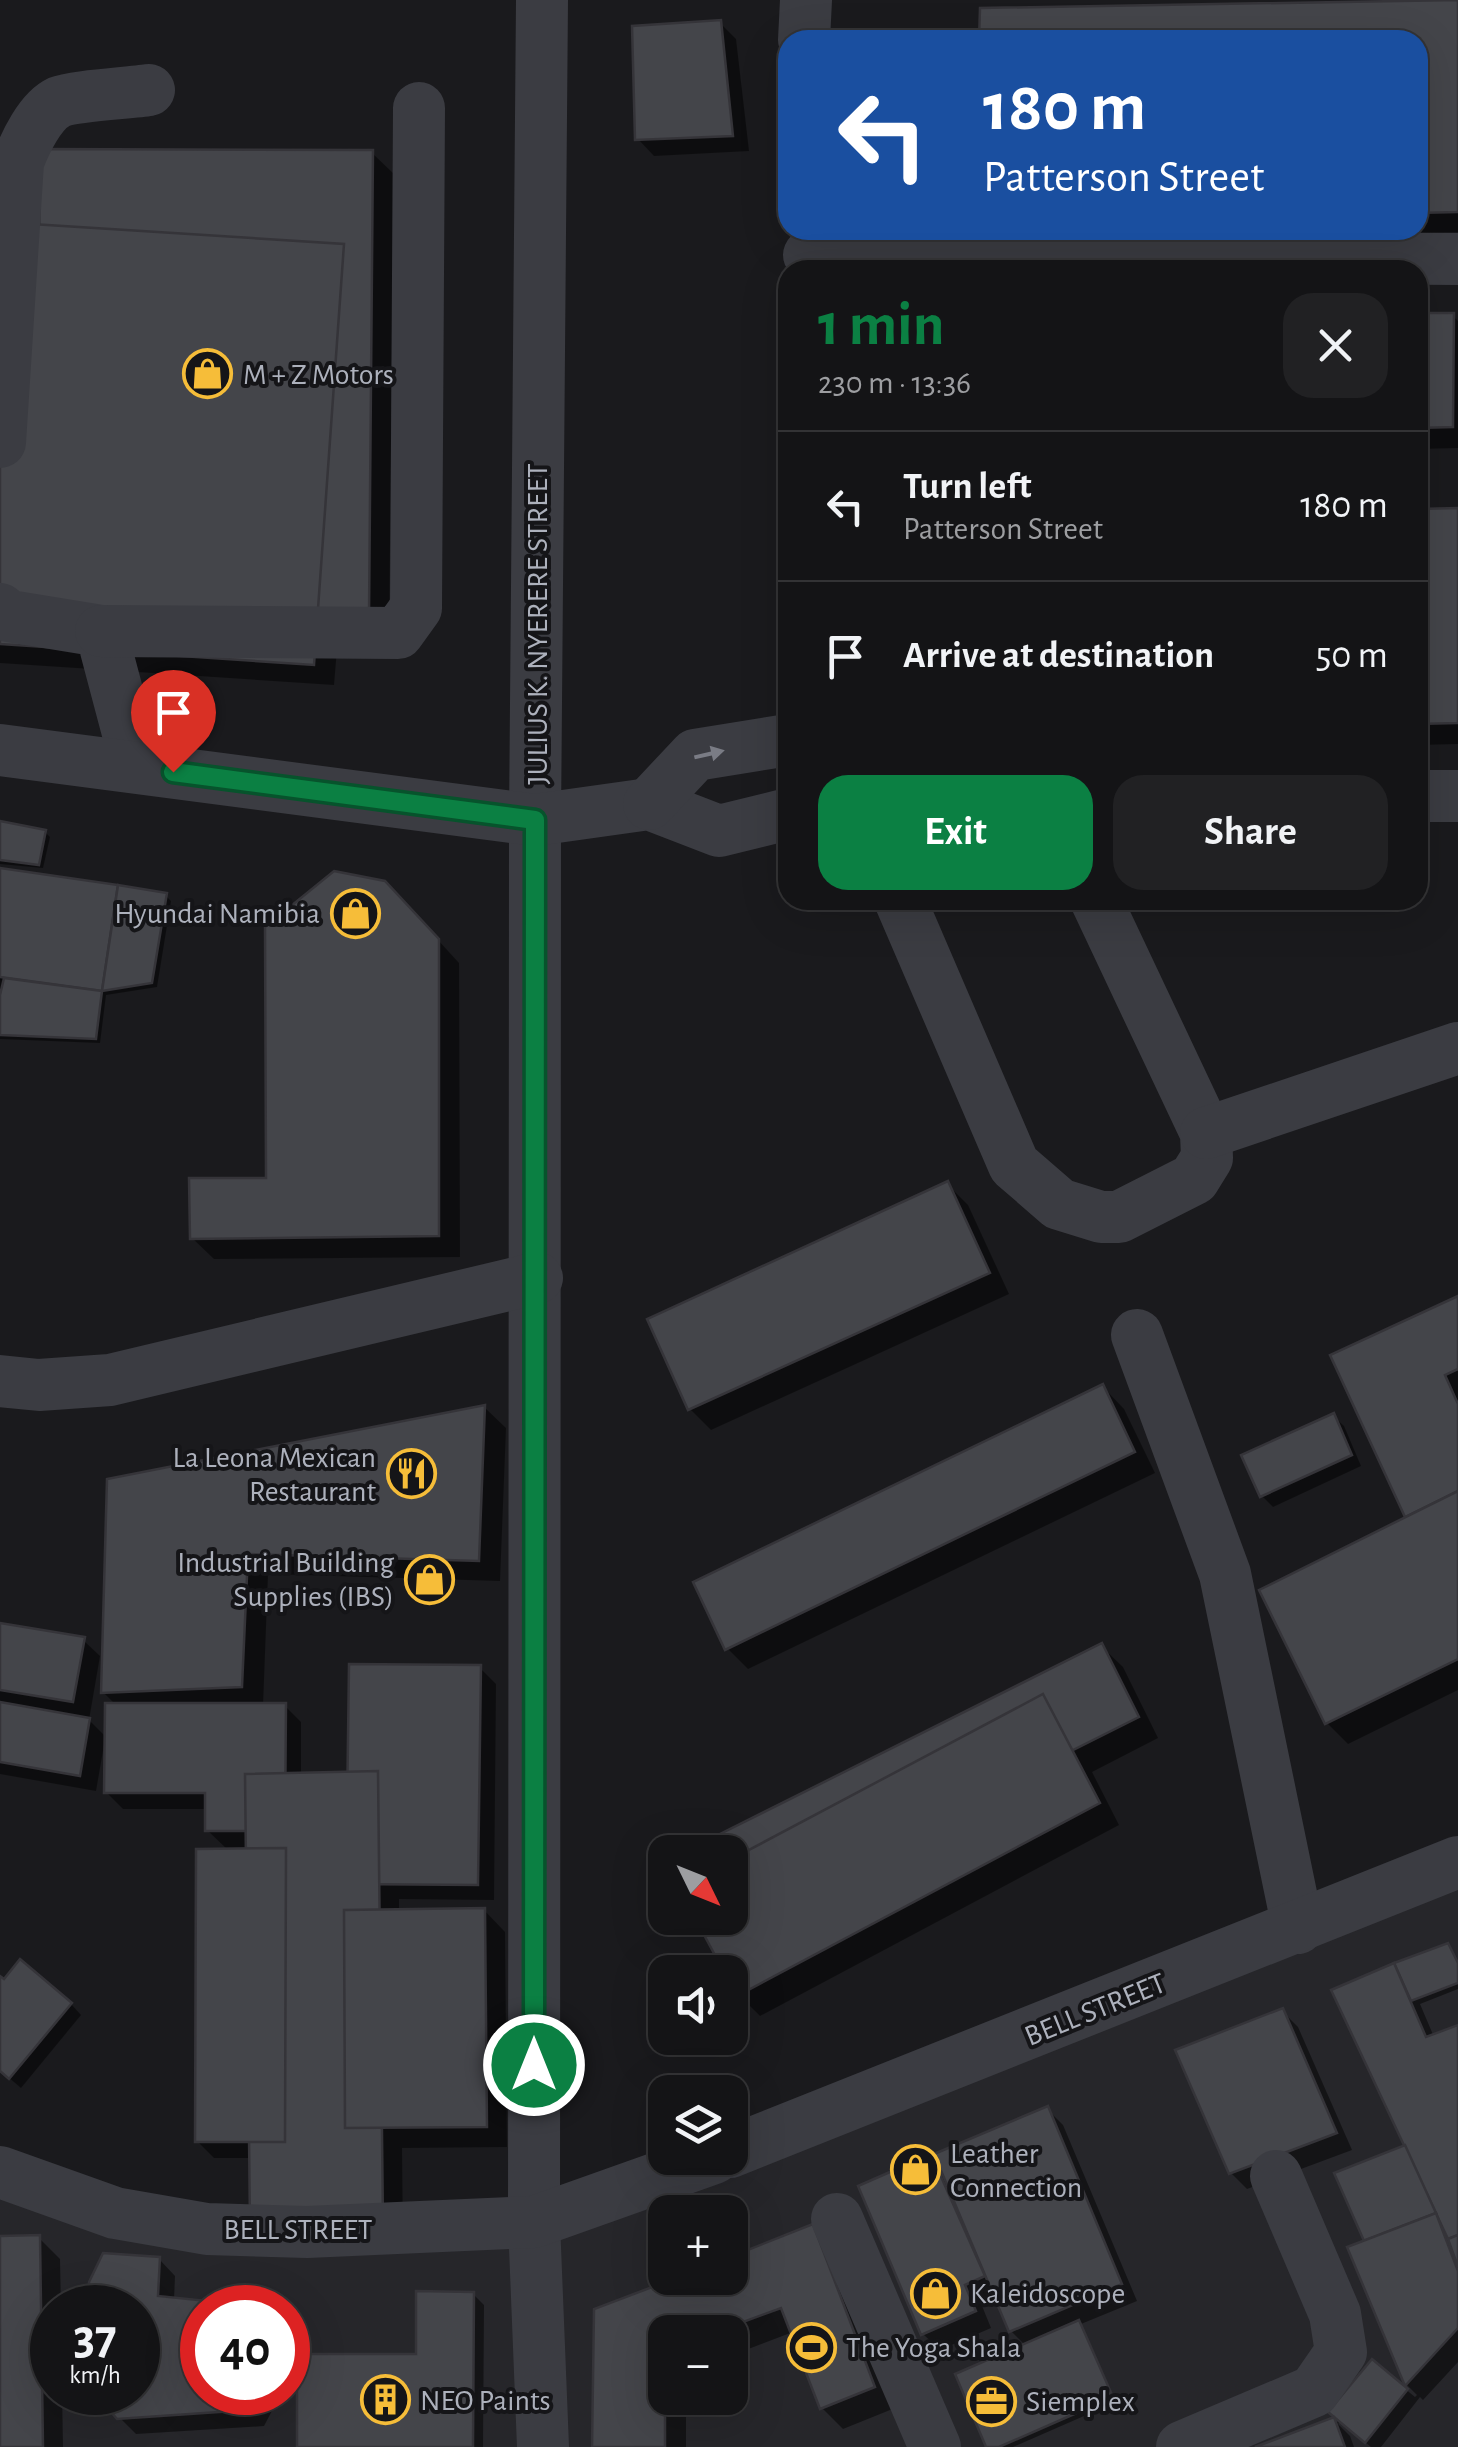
<!DOCTYPE html>
<html lang="en">
<head>
<meta charset="utf-8">
<style>
  body { margin:0; font-family:"Alegreya Sans",sans-serif; background:#212123; color:#f1f3f6; height:100vh; display:flex; flex-direction:column; font-size:38px; white-space:nowrap }
  * { box-sizing:border-box; margin:0 }
  p { font-size:32px; color:#9d9ea1 }
  .icon { flex:none; width:55px; height:55px; fill:none; stroke:currentColor; stroke-width:2; stroke-linecap:round; stroke-linejoin:round }
  .map { position:relative; flex:1; overflow:hidden }
  .side { position:absolute; left:778px; top:260px; width:650px; height:650px; display:flex; flex-direction:column; background:#141416; border-radius:30px; box-shadow:0 10px 40px #0002,0 0 0 2px #333335 }
  .side>* { flex:none }
  .guide { position:absolute; left:778px; top:30px; width:650px; height:210px; border-radius:30px; box-shadow:0 10px 40px #0002,0 0 0 2px #333335; background:#1a4fa0; color:#fff; overflow:hidden }
  .needle { width:65px; rotate:133deg }
  .tools { position:absolute; left:648px; top:1835px; display:grid; gap:20px }
  .tools a { display:grid; place-items:center; width:100px; height:100px; border-radius:20px; background:#141416; box-shadow:0 10px 40px #0002,0 0 0 2px #333335; font-size:50px }
  .speed { position:absolute; left:30px; top:2285px; display:flex; gap:20px; font-size:50px; font-weight:700; text-align:center }
  .speed>* { display:grid; place-content:center; width:130px; height:130px; border-radius:50%; background:#141416; box-shadow:0 10px 40px #0002,0 0 0 2px #333335; line-height:1 }
  .speed small { font-size:25px; font-weight:400 }
  .speed .limit { border:15px solid #d22; background:#fff; color:#111 }
  .pin { position:absolute; display:grid; place-items:center; width:85px; height:85px; color:#fff; margin:-102px -42px; border-radius:50% 50% 50% 0; rotate:-45deg; box-shadow:0 0 10px #0007 }
  .pin .icon { rotate:45deg }
  .me { position:absolute; width:110px; margin:-55px; rotate:0deg; stroke-linejoin:round; filter:drop-shadow(0 0 8px #0008) }
  .turn { display:flex; align-items:center; gap:35px; height:210px; padding:0 40px; font-size:45px }
  .turn .icon { width:130px; height:130px; stroke-width:2.5 }
  .turn b { display:block; font-size:70px; line-height:85px }
  .round { display:grid; place-items:center; flex:none; width:105px; height:105px; border-radius:30px; background:#212123 }
  .overview { display:flex; align-items:center; justify-content:space-between; height:170px; padding:0 40px }
  h1 { font-size:60px; font-weight:700; line-height:75px; color:#0b8043 }
  .action { display:flex; gap:20px; margin-top:auto; padding:20px 40px }
  .action a { flex:1; height:115px; border-radius:30px; background:#0b8043; color:#fff; font-size:40px; font-weight:700; line-height:115px; text-align:center }
  .action a+a { background:#212123; color:#f1f3f6 }
  ul { padding:0; list-style:none }
  li { display:flex; align-items:center; gap:30px; height:150px; padding:0 40px; border-top:2px solid #333335 }
  li div { flex:1 }
  li b { display:block; font-size:38px }
  li em { font-style:normal }
  .map>svg:first-child { display:block }
  .built { fill:#26262a; fill-rule:evenodd }
  .shadow { fill:#0007; fill-rule:evenodd }
  .building { fill:#44454a; stroke:#353439; stroke-width:2.5 }
  .lines { fill:none; stroke-linecap:round; stroke-linejoin:round }
  .minor { stroke:#3b3c42; stroke-width:52 }
  .oneway { fill:#7a7c85 }
  .route-casing { stroke:#07532c; stroke-width:25 }
  .route { stroke:#0b8043; stroke-width:18 }
  .labels { text-anchor:middle; stroke-width:8; stroke-linejoin:round; paint-order:stroke }
  .poi-label { font-size:30px; fill:#adb1bc; stroke:#151518; text-anchor:start }
  .street-label { font-size:30px; fill:#adb1bc; stroke:#151518 }
</style>
</head>
<body>
<div class="map">
<svg width="1458" height="2447" viewBox="0 0 1458 2447">
  <rect width="100%" height="100%" fill="#1a1a1d"/>
  <path class="built" d="M 1458,1859 L 1458,2447 L 0,2447 L 0,2172 L 115,2213 L 534,2222 ZM 665,2212 L 730,2212 L 730,2278 L 665,2278 ZM 52,2308 L 138,2308 L 138,2392 L 52,2392 ZM 202,2308 L 288,2308 L 288,2392 L 202,2392 ZM 665,2332 L 730,2332 L 730,2398 L 665,2398 Z"/>
  <g class="shadow">
    <path d="M 1458,3 L 1458,232 L 1000,243 L 852,230 L 1418,230 L 1418,40 L 982,40 Z"/>
    <path d="M 720,23 L 736,39 L 749,151 L 654,156 L 638,139 Z"/>
    <path d="M 372,153 L 394,174 L 389,638 L 338,637 L 334,685 L 0,663 L 0,225 Z"/>
    <path d="M 1418,316 L 1453,316 L 1458,321 L 1458,448 L 1418,449 Z"/>
    <path d="M 1458,510 L 1458,744 L 1418,745 L 1418,512 Z"/>
    <path d="M 0,824 L 45,832 L 50,837 L 43,868 L 0,864 Z"/>
    <path d="M 0,871 L 166,896 L 171,901 L 157,987 L 106,995 L 100,1043 L 0,1039 Z"/>
    <path d="M 406,905 L 459,963 L 460,1257 L 214,1259 L 192,1238 L 268,1180 Z"/>
    <path d="M 947,1184 L 968,1205 L 1009,1294 L 711,1430 L 690,1409 Z"/>
    <path d="M 1458,1298 L 1458,1690 L 1348,1744 L 1327,1723 L 1410,1518 L 1407,1515 Z"/>
    <path d="M 1103,1387 L 1124,1409 L 1155,1473 L 748,1669 L 727,1648 Z"/>
    <path d="M 484,1407 L 506,1428 L 500,1581 L 268,1574 L 263,1706 L 285,1706 L 301,1722 L 301,1776 L 350,1774 L 480,1668 L 496,1684 L 494,1900 L 399,1899 L 399,1911 L 484,1910 L 505,1932 L 507,2147 L 402,2148 L 403,2244 L 252,2158 L 214,2158 L 197,2141 L 229,1851 L 207,1830 L 208,1809 L 123,1809 L 106,1792 L 107,1745 L 104,1745 L 96,1791 L 0,1774 L 0,1625 L 83,1640 L 100,1656 L 89,1720 L 107,1738 L 116,1705 L 103,1692 L 110,1481 Z"/>
    <path d="M 1333,1416 L 1344,1426 L 1361,1466 L 1273,1507 L 1262,1496 Z"/>
    <path d="M 1101,1646 L 1123,1667 L 1158,1738 L 1092,1772 L 1119,1825 L 760,2016 L 739,1995 L 730,1972 L 727,1972 L 698,1918 L 730,1918 L 730,1852 L 719,1852 L 713,1840 Z"/>
    <path d="M 1448,1946 L 1458,1962 L 1458,1989 L 1420,2004 L 1434,2037 L 1458,2028 L 1458,2362 L 1423,2400 L 1420,2397 L 1381,2447 L 1371,2447 L 1340,2421 L 1338,2424 L 1350,2436 L 1354,2447 L 1262,2447 L 1338,2418 L 1372,2362 L 1415,2397 L 1417,2395 L 1407,2385 L 1350,2248 L 1367,2242 L 1408,2147 L 1335,1992 ZM 1446,2231 L 1457,2255 L 1450,2258 L 1441,2233 Z"/>
    <path d="M 0,1979 L 71,2004 L 81,2015 L 21,2088 L 0,2070 Z"/>
    <path d="M 1282,2011 L 1298,2027 L 1352,2150 L 1247,2189 L 1231,2173 Z"/>
    <path d="M 1047,2109 L 1063,2125 L 1137,2301 L 1081,2324 L 1116,2402 L 1013,2447 L 988,2447 L 1026,2346 L 1011,2331 L 995,2294 L 980,2301 L 991,2328 L 940,2350 L 923,2334 L 862,2187 Z"/>
    <path d="M 813,2227 L 895,2408 L 843,2429 L 822,2408 L 793,2332 L 730,2356 L 730,2332 L 665,2332 L 665,2398 L 686,2398 L 686,2447 L 595,2447 L 596,2311 L 683,2278 L 730,2278 L 730,2259 Z"/>
    <path d="M 39,2238 L 60,2259 L 61,2308 L 52,2308 L 52,2392 L 62,2392 L 63,2447 L 0,2447 L 0,2239 Z"/>
    <path d="M 159,2259 L 175,2276 L 174,2300 L 242,2308 L 202,2308 L 202,2392 L 282,2392 L 264,2426 L 136,2434 L 119,2417 L 138,2392 L 138,2308 Z"/>
    <path d="M 473,2294 L 484,2305 L 483,2447 L 299,2447 L 418,2356 Z"/>
  </g>
  <g class="building">
    <path d="M 1458,0 L 1458,212 L 1418,213 L 1418,40 L 979,40 L 980,8 Z"/>
    <path d="M 721,20 L 733,136 L 635,140 L 632,26 Z"/>
    <path d="M 40,149 L 373,150 L 369,617 L 36,617 Z"/>
    <path d="M 0,222 L 344,244 L 314,665 L 0,644 Z"/>
    <path d="M 1418,313 L 1454,313 L 1453,427 L 1418,428 Z"/>
    <path d="M 1458,508 L 1458,723 L 1418,724 L 1418,509 Z"/>
    <path d="M 0,821 L 46,830 L 39,865 L 0,860 Z"/>
    <path d="M 0,868 L 118,885 L 102,991 L 0,977 Z"/>
    <path d="M 334,871 L 385,881 L 439,939 L 439,1236 L 190,1239 L 189,1178 L 266,1178 L 265,927 Z"/>
    <path d="M 118,885 L 167,893 L 152,983 L 102,991 Z"/>
    <path d="M 4,978 L 102,991 L 96,1039 L 0,1035 L 0,995 Z"/>
    <path d="M 948,1181 L 990,1273 L 688,1410 L 647,1319 Z"/>
    <path d="M 1458,1296 L 1458,1369 L 1445,1375 L 1458,1404 L 1458,1491 L 1405,1517 L 1330,1355 Z"/>
    <path d="M 1103,1384 L 1135,1452 L 725,1650 L 693,1582 Z"/>
    <path d="M 485,1405 L 479,1561 L 248,1554 L 242,1687 L 101,1693 L 107,1479 Z"/>
    <path d="M 1334,1413 L 1352,1455 L 1260,1497 L 1241,1455 Z"/>
    <path d="M 1458,1491 L 1458,1659 L 1325,1724 L 1259,1590 Z"/>
    <path d="M 0,1623 L 85,1637 L 73,1702 L 0,1690 Z"/>
    <path d="M 1102,1643 L 1139,1717 L 746,1914 L 730,1881 L 730,1852 L 716,1852 L 710,1839 Z"/>
    <path d="M 349,1664 L 481,1665 L 478,1885 L 346,1884 Z"/>
    <path d="M 1043,1694 L 1100,1803 L 737,1996 L 730,1983 L 730,1972 L 724,1972 L 695,1918 L 730,1918 L 730,1860 Z"/>
    <path d="M 0,1702 L 90,1718 L 80,1776 L 0,1762 Z"/>
    <path d="M 105,1703 L 286,1703 L 285,1831 L 205,1831 L 205,1793 L 104,1793 Z"/>
    <path d="M 378,1771 L 383,2224 L 250,2226 L 245,1774 Z"/>
    <path d="M 286,1848 L 285,2142 L 195,2142 L 196,1849 Z"/>
    <path d="M 485,1908 L 487,2127 L 345,2128 L 344,1910 Z"/>
    <path d="M 1448,1943 L 1458,1963 L 1458,1983 L 1411,2001 L 1394,1963 Z"/>
    <path d="M 20,1959 L 72,2003 L 9,2079 L 0,2071 L 0,1976 L 4,1979 Z"/>
    <path d="M 1394,1963 L 1426,2037 L 1458,2025 L 1458,2235 L 1448,2239 L 1331,1990 Z"/>
    <path d="M 1283,2008 L 1337,2133 L 1229,2174 L 1175,2050 Z"/>
    <path d="M 1048,2106 L 1122,2284 L 1009,2332 L 934,2154 Z"/>
    <path d="M 1405,2145 L 1436,2213 L 1364,2241 L 1334,2173 Z"/>
    <path d="M 931,2154 L 985,2276 L 965,2285 L 976,2311 L 921,2335 L 858,2186 Z"/>
    <path d="M 1436,2213 L 1458,2271 L 1458,2328 L 1405,2386 L 1347,2247 Z"/>
    <path d="M 813,2224 L 875,2387 L 820,2409 L 781,2308 L 716,2332 L 665,2332 L 665,2447 L 592,2447 L 594,2309 L 676,2278 L 730,2278 L 730,2257 Z"/>
    <path d="M 40,2235 L 43,2447 L 0,2447 L 0,2236 Z"/>
    <path d="M 1458,2235 L 1458,2267 L 1448,2239 Z"/>
    <path d="M 103,2253 L 160,2257 L 158,2296 L 265,2307 L 202,2308 L 202,2392 L 259,2392 L 248,2410 L 117,2419 L 94,2392 L 138,2392 L 138,2308 L 90,2308 L 89,2282 Z"/>
    <path d="M 416,2291 L 474,2292 L 473,2447 L 297,2447 L 297,2354 L 416,2354 Z"/>
    <path d="M 1079,2320 L 1113,2397 L 999,2447 L 986,2447 L 955,2374 Z"/>
    <path d="M 1372,2359 L 1408,2389 L 1365,2443 L 1328,2412 Z"/>
    <path d="M 1334,2417 L 1345,2447 L 1255,2447 Z"/>
  </g>
  <g class="lines">
    <g class="minor">
      <path d="M 542,0 L 535,820 L 534,2222 L 543,2447"/>
      <path d="M 804,40 L 806,0"/>
      <path d="M 809,255 L 1458,259"/>
      <path d="M 0,442 L 18,162 C 25,143 40,111 59,102 C 73,96 130,93 149,90"/>
      <path d="M 0,609 L 9,616 L 101,631 L 137,767"/>
      <path d="M 101,631 L 398,633 L 416,608 L 419,108"/>
      <path d="M 0,750 L 535,820 L 649,804 L 719,831 L 788,814"/>
      <path d="M 1418,796 L 1458,796"/>
      <path d="M 649,804 L 695,755 L 788,740"/>
      <path d="M 900,900 L 1014,1165 L 1059,1204 L 1101,1217 L 1119,1217 L 1194,1179 L 1207,1158 L 1206,1133 L 1096,900"/>
      <path d="M 1206,1133 L 1458,1048"/>
      <path d="M 1137,1335 L 1225,1574 L 1298,1928"/>
      <path d="M 0,1381 L 39,1385 L 110,1380 L 537,1278"/>
      <path d="M 730,2152 L 1458,1862"/>
      <path d="M 0,2172 L 115,2213 L 207,2229 L 307,2232 L 534,2222 L 714,2158"/>
      <path d="M 837,2219 L 935,2447"/>
      <path d="M 1182,2447 L 1314,2391 L 1341,2352 L 1335,2314 L 1276,2176"/>
    </g>
  </g>
  <defs><path id="oneway-solid" d="M-6-.8H1V-3.2L6.5 0L1 3.2V.8H-6Z" transform="scale(2.5)"/></defs>
  <use class="oneway" href="#oneway-solid" transform="translate(709 754) rotate(-13)"/>
  <g class="lines">
    <defs>
      <path id="route" d="M 173,772 L 535,820 L 534,2065"/>
    </defs>
    <use href="#route" class="route-casing"/>
    <use href="#route" class="route"/>
  </g>
  <defs>
    <symbol id="shop-ring" viewBox="-11 -11 22 22"><circle r="9.5" fill="#151518" stroke="#f6bd39" stroke-width="1.5"/><path d="M-5-2.5h2.3a2.7 3.5 0 0 1 5.4 0H5L5.5 6h-11ZM-1.5-2.5h3a1.5 2.3 0 0 0-3 0Z" fill="#f6bd39"/></symbol>
    <symbol id="restaurant-ring" viewBox="-11 -11 22 22"><circle r="9.5" fill="#151518" stroke="#f6bd39" stroke-width="1.5"/><path d="M-5-6h1v4h1v-4h1v4h1v-4h1v5L-1.5 .5V6h-2V.5L-5-1ZM5-6V6H3V1.5H1.5Q1.5-4 5-6Z" fill="#f6bd39"/></symbol>
    <symbol id="stadium-ring" viewBox="-11 -11 22 22"><circle r="9.5" fill="#151518" stroke="#f6bd39" stroke-width="1.5"/><path d="M0-5a6.5 5 0 1 0 0 10a6.5 5 0 1 0 0-10ZM-3.5-1.8h7v3.6h-7Z" fill="#f6bd39"/></symbol>
    <symbol id="building-ring" viewBox="-11 -11 22 22"><circle r="9.5" fill="#151518" stroke="#f6bd39" stroke-width="1.5"/><path d="M-4-6H4V6H1V3H-1V6H-4ZM-2.5-4.3h1.7v1.8h-1.7ZM.8-4.3h1.7v1.8H.8ZM-2.5-1h1.7V.8h-1.7ZM.8-1h1.7V.8H.8Z" fill="#f6bd39"/></symbol>
    <symbol id="office-ring" viewBox="-11 -11 22 22"><circle r="9.5" fill="#151518" stroke="#f6bd39" stroke-width="1.5"/><path d="M-6-3h4V-5.5h4V-3h4V5H-6ZM-1-4.5V-3h2v-1.5ZM-6 0V1H6V0Z" fill="#f6bd39"/></symbol>
  </defs>
  <g fill-rule="evenodd">
    <use href="#shop-ring" x="180" y="346" width="55" height="55"/>
    <use href="#shop-ring" x="328" y="886" width="55" height="55"/>
    <use href="#restaurant-ring" x="384" y="1446" width="55" height="55"/>
    <use href="#shop-ring" x="402" y="1552" width="55" height="55"/>
    <use href="#shop-ring" x="888" y="2142" width="55" height="55"/>
    <use href="#shop-ring" x="908" y="2266" width="55" height="55"/>
    <use href="#stadium-ring" x="784" y="2320" width="55" height="55"/>
    <use href="#building-ring" x="358" y="2372" width="55" height="55"/>
    <use href="#office-ring" x="964" y="2374" width="55" height="55"/>
  </g>
  <g class="labels">
    <g class="poi-label">
      <text x="243" y="384">M + Z Motors</text>
      <text x="320" y="923" text-anchor="end">Hyundai Namibia</text>
      <text x="376" y="1467" text-anchor="end">La Leona Mexican<tspan x="376" dy="34">Restaurant</tspan></text>
      <text x="394" y="1572" text-anchor="end">Industrial Building<tspan x="394" dy="34">Supplies (IBS)</tspan></text>
      <text x="950" y="2163">Leather<tspan x="950" dy="34">Connection</tspan></text>
      <text x="970" y="2303">Kaleidoscope</text>
      <text x="846" y="2357">The Yoga Shala</text>
      <text x="420" y="2410">NEO Paints</text>
      <text x="1026" y="2411">Siemplex</text>
    </g>
    <g class="street-label">
      <text transform="translate(537 624) rotate(-90)" y="10">JULIUS K. NYERERE STREET</text>
      <text transform="translate(1095 2009) rotate(-22)" y="10">BELL STREET</text>
      <text x="298" y="2239">BELL STREET</text>
    </g>
  </g>
</svg>
<div class="tools">
<a><svg class="needle" viewBox="-14 -14 28 28"><path d="M0-13l5 13h-10z" fill="#e53935"/><path d="M0 13l5-13h-10z" fill="#9d9ea1"/></svg></a>
<a><svg class="icon" aria-label="sound" viewBox="0 0 24 24"><path d="M4 9h4l5-4v14l-5-4H4zM17 9q2 3 0 6"/></svg></a>
<a><svg class="icon" aria-label="layers" viewBox="0 0 24 24"><path d="M12 4l9 5-9 5-9-5zM3 14l9 5 9-5"/></svg></a>
<a>+</a>
<a>−</a>
</div>
<div class="speed"><div>37<small>km/h</small></div><div class="limit">40</div></div>
<div class="pin" style="left:173px;top:772px;background:#d93025"><svg class="icon" aria-label="arrive" viewBox="0 0 24 24"><path d="M6 21V4h12l-3 4 3 4H6"/></svg></div>
<svg class="me" style="left:534px;top:2065px" viewBox="-20 -20 40 40"><circle r="17" fill="#0b8043" stroke="#fff" stroke-width="3"/><path d="M0-11L8 9 0 5-8 9z" fill="#fff"/></svg>
<div class="guide">
<div class="turn"><svg class="icon" aria-label="left" viewBox="0 0 24 24"><path d="M17 20v-9H6M10 6l-5 5 5 5"/></svg><div><b>180 m</b>Patterson Street</div></div>
</div>
<section class="side">
<div class="overview"><div><h1>1 min</h1><p>230 m · 13:36</p></div><a class="round"><svg class="icon" aria-label="close" viewBox="0 0 24 24"><path d="M6 6l12 12M18 6L6 18"/></svg></a></div>
<ul>
<li><svg class="icon" aria-label="left" viewBox="0 0 24 24"><path d="M17 20v-9H6M10 6l-5 5 5 5"/></svg><div><b>Turn left</b><p>Patterson Street</p></div><em>180 m</em></li>
<li><svg class="icon" aria-label="arrive" viewBox="0 0 24 24"><path d="M6 21V4h12l-3 4 3 4H6"/></svg><div><b>Arrive at destination</b></div><em>50 m</em></li>
</ul>
<div class="action"><a>Exit</a><a>Share</a></div>
</section>
</div>
</body>
</html>
